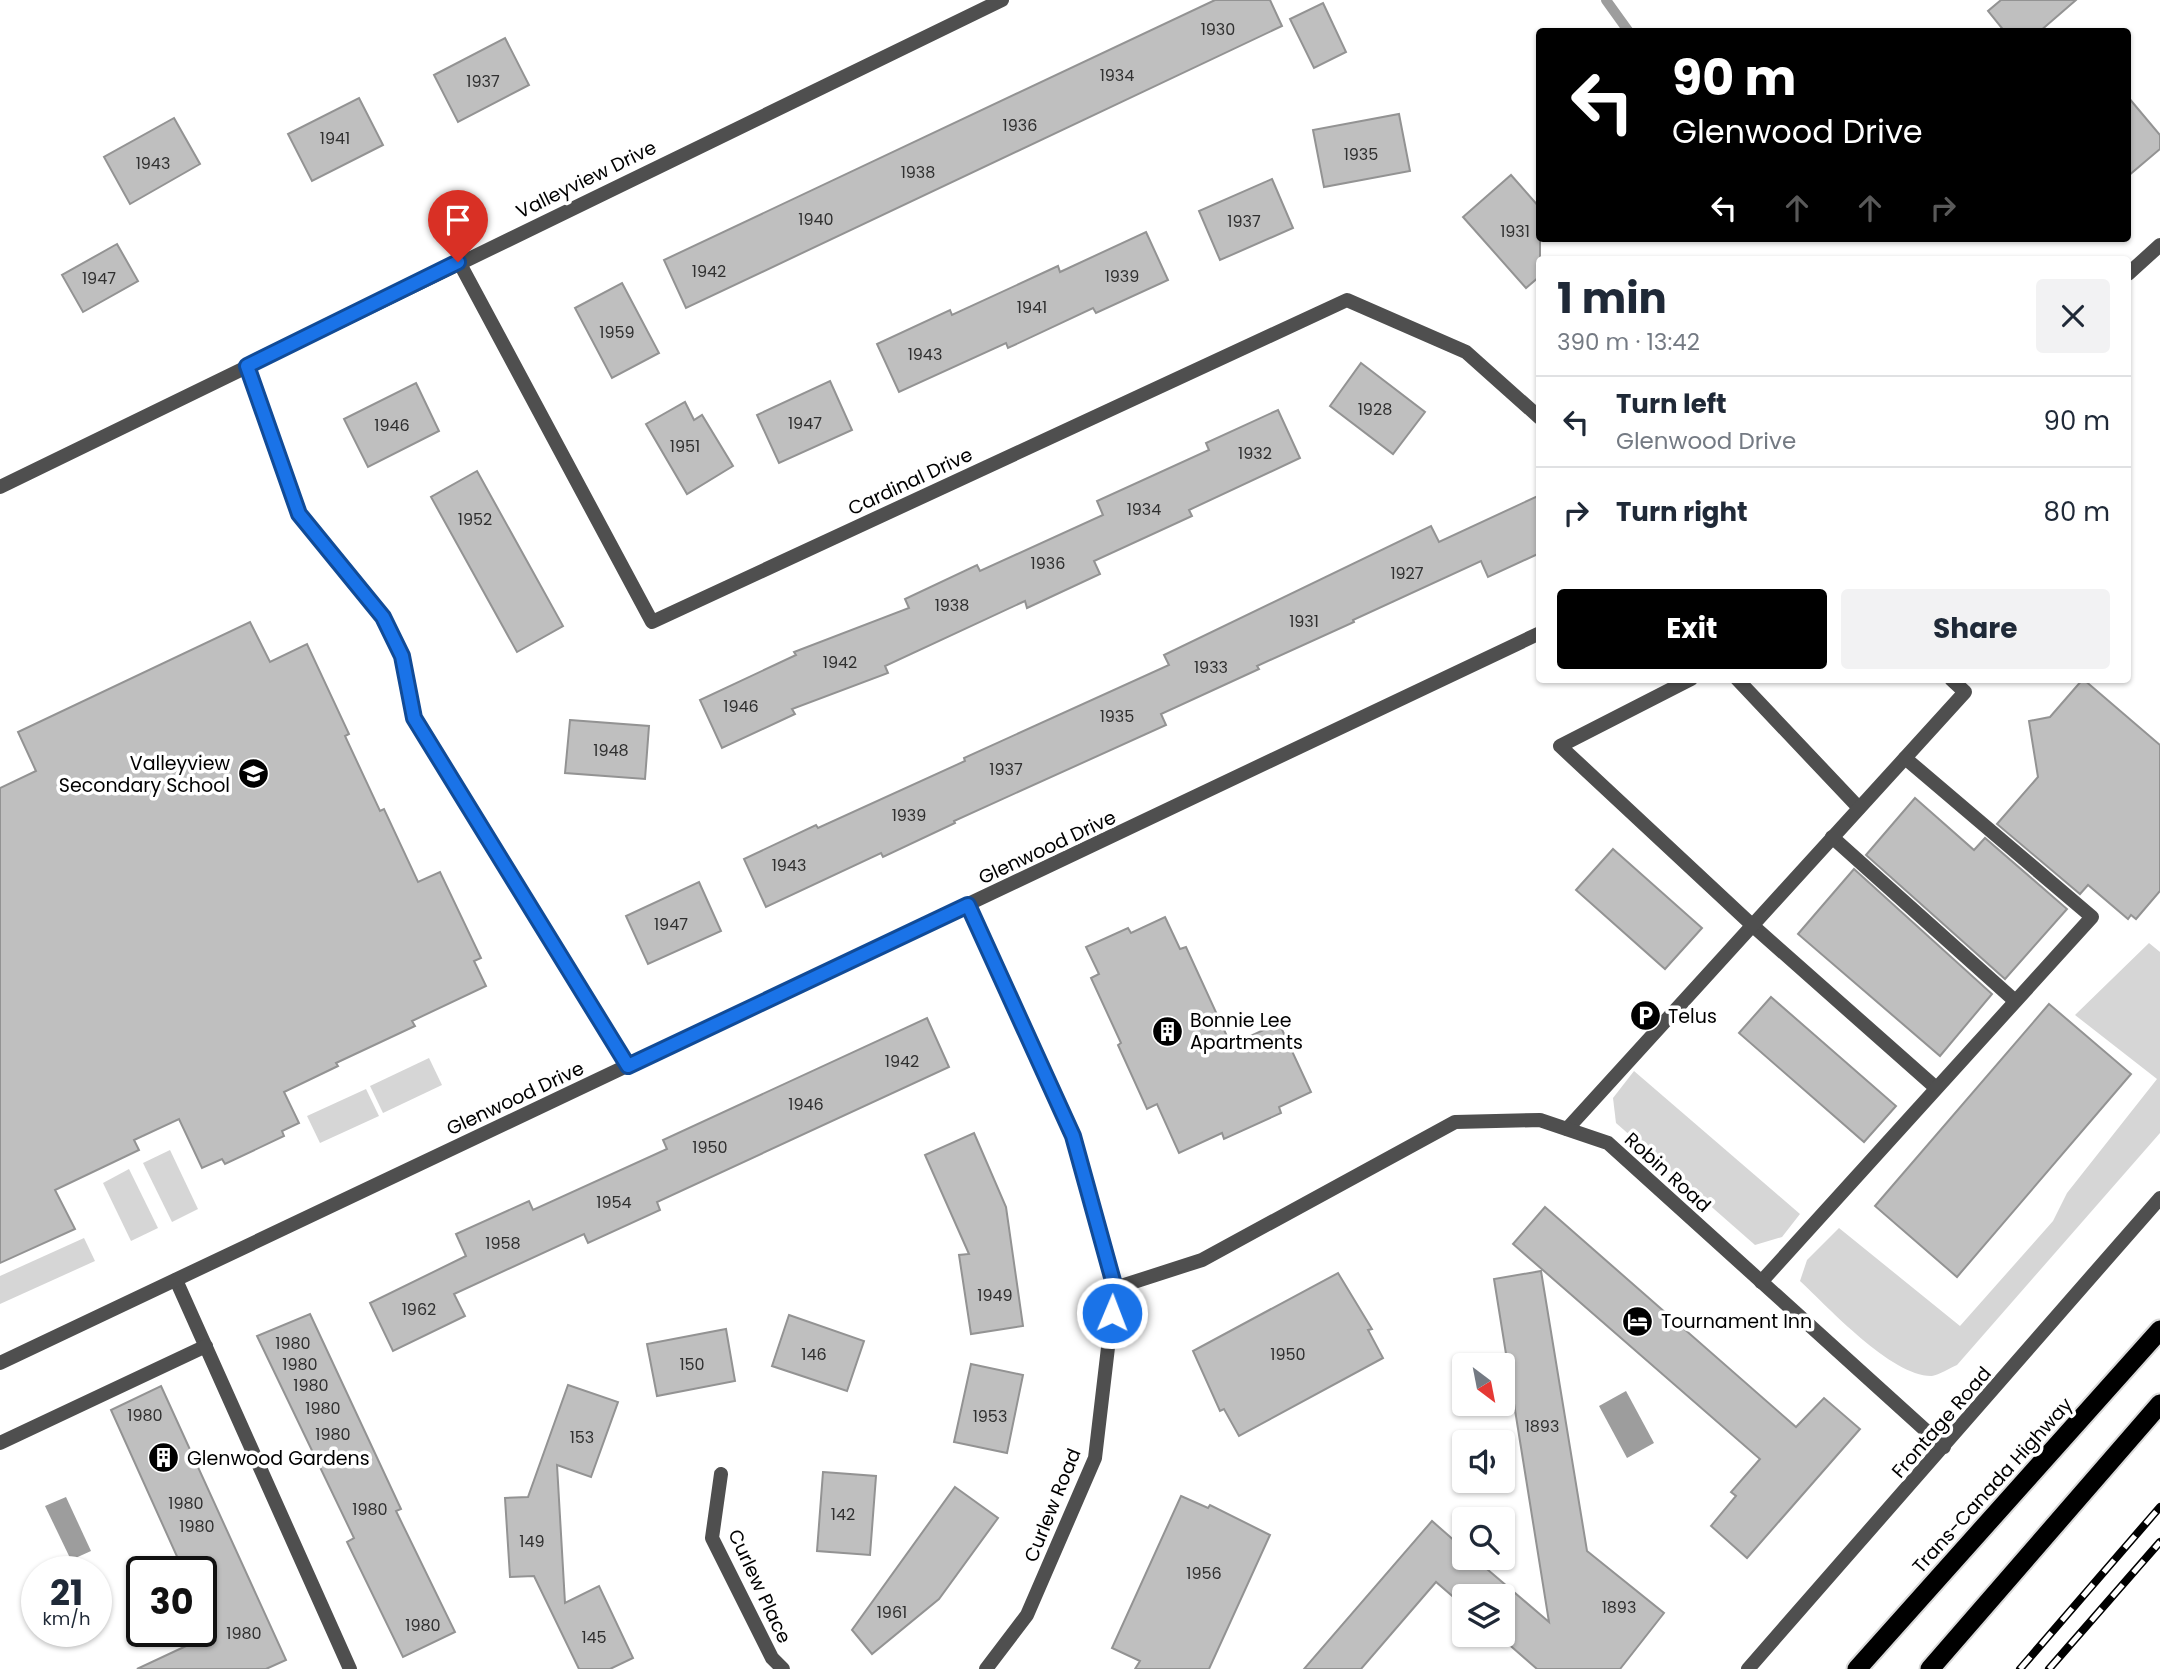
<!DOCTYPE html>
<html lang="en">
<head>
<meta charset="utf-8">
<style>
  body { margin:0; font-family:Poppins,sans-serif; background:#f2f2f3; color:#1f2937; height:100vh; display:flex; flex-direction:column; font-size:26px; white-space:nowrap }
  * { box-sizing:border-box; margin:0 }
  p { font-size:23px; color:#747a83 }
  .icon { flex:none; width:38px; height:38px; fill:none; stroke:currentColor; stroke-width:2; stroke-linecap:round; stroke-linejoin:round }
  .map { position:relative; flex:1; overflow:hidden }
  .details { position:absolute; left:1536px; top:256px; width:595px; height:427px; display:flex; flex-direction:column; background:#fff; border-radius:7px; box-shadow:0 2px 5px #0004 }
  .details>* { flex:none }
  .banner { position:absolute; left:1536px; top:28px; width:595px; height:214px; border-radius:7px; box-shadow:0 2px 5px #0004; background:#000; color:#fff; overflow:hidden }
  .needle { width:46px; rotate:148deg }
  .fabs { position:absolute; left:1452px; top:1353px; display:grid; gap:14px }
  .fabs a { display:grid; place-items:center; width:63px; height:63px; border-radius:7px; background:#fff; box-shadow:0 2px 5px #0004; font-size:35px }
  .speed { position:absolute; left:21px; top:1556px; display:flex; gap:14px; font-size:35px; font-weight:700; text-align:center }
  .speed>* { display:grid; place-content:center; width:91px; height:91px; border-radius:50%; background:#fff; box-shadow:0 2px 5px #0004; line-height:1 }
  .speed small { font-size:18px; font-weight:400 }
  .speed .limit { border:4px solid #111; border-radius:10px; background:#fff; color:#111 }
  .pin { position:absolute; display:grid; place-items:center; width:60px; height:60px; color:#fff; margin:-72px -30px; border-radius:50% 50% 50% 0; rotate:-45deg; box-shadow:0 0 7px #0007 }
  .pin .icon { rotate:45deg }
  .me { position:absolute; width:77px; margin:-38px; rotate:1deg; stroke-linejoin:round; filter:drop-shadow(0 0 5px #0008) }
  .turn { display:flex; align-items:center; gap:24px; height:147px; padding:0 21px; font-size:32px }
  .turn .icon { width:91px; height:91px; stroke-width:2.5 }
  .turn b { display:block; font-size:49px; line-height:60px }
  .lanes { display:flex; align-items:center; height:66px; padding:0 21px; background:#0003; justify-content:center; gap:35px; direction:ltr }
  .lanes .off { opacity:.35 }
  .round { display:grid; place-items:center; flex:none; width:74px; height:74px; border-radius:7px; background:#f2f2f3 }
  .summary { display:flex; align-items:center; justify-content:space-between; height:119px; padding:0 21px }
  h1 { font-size:42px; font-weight:700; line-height:52px }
  .button { display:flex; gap:14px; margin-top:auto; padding:14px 21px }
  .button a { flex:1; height:80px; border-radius:7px; background:#000; color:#fff; font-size:28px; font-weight:700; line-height:80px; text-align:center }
  .button a+a { background:#f2f2f3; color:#1f2937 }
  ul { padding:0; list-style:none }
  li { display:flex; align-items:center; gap:21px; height:91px; padding:0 21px; border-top:2px solid #e0e1e3 }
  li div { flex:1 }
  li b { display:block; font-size:26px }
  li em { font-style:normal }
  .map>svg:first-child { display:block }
  .green { fill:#d6d6d6 }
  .water { fill:#9d9d9d }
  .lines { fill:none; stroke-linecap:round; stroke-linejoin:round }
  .stream { stroke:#9d9d9d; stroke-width:10 }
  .building { fill:#bfbfbf; stroke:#939393; stroke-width:2 }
  .trunk-casing { stroke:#dbdbdb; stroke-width:23 }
  .service { stroke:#4f4f4f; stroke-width:14 }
  .minor { stroke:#4f4f4f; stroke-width:14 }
  .tertiary { stroke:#4f4f4f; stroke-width:14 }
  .trunk { stroke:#000; stroke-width:19 }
  .rail-casing { stroke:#000; stroke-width:8 }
  .rail { stroke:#fff; stroke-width:5; stroke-dasharray:16; stroke-linecap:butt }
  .route-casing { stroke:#114b97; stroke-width:18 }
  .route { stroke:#1a73e8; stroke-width:12 }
  .labels { text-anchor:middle; stroke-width:7; stroke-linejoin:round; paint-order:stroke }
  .number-label { font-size:16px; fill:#303030 }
  .street-label { font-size:19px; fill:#000; stroke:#fff }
  .poi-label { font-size:19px; fill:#000; stroke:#fff; text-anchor:start }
</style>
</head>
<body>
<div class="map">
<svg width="2160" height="1669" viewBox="0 0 2160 1669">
  <rect width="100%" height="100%" fill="#fff"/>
  <g class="green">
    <path d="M 2149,943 L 2160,952 L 2160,1133 L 1957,1365 C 1950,1368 1939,1375 1932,1376 C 1892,1377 1828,1307 1800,1281 L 1807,1260 L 1839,1228 L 1960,1326 L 2053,1221 L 2067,1193 L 2157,1079 L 2075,1015 Z"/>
    <path d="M 429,1058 L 442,1085 L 383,1113 L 370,1086 Z"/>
    <path d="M 1634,1071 L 1800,1214 L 1782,1237 L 1755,1245 L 1616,1123 L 1613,1098 Z"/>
    <path d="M 366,1089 L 379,1116 L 320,1143 L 307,1116 Z"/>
    <path d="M 170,1150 L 198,1209 L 172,1222 L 143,1163 Z"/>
    <path d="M 129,1169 L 158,1228 L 131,1241 L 103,1183 Z"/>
    <path d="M 84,1238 L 95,1261 L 0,1304 L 0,1276 Z"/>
  </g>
  <g class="water">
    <path d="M 1626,1391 L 1654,1443 L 1627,1458 L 1599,1406 Z"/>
    <path d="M 66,1497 L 91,1551 L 71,1560 L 45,1506 Z"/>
  </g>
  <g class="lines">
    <path class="stream" d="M 1606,0 L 1629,32"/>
  </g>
  <g class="building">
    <path d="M 1215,0 L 1270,0 L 1282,26 L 686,308 L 664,260 Z"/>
    <path d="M 2001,0 L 2076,0 L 2039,32 L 2005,32 L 1988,11 Z"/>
    <path d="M 1323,3 L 1346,52 L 1314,68 L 1290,19 Z"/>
    <path d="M 505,38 L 529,85 L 458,122 L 434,75 Z"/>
    <path d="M 2128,97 L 2160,135 L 2160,149 L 2128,176 Z"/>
    <path d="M 359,98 L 383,145 L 312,181 L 288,134 Z"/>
    <path d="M 1399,114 L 1410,171 L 1324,187 L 1313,130 Z"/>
    <path d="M 174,118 L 200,164 L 130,204 L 104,157 Z"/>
    <path d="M 1511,175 L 1540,208 L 1540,276 L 1526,288 L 1463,217 Z"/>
    <path d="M 1272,179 L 1293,228 L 1220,260 L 1199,211 Z"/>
    <path d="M 1146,232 L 1168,280 L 1096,313 L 1093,308 L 1008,348 L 1006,343 L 899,392 L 877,344 L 950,310 L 952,315 L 1058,266 L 1060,272 Z"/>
    <path d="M 117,244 L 138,281 L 83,312 L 62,275 Z"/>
    <path d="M 622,283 L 659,353 L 612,378 L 575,308 Z"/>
    <path d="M 1361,363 L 1425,412 L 1393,454 L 1330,406 Z"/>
    <path d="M 830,381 L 852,430 L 779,463 L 757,415 Z"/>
    <path d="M 416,383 L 439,431 L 368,467 L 344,419 Z"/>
    <path d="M 685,402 L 694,420 L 702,415 L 733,466 L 687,494 L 646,424 Z"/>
    <path d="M 1278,410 L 1300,458 L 1189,510 L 1192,516 L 1094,561 L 1100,574 L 1027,608 L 1025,601 L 885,666 L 888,673 L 792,709 L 795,714 L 722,748 L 700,700 L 796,655 L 794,652 L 909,608 L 905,599 L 977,565 L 980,571 L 1103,515 L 1097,501 L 1209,450 L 1206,443 Z"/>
    <path d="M 477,471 L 563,626 L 517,652 L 431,497 Z"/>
    <path d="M 1540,495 L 1540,553 L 1488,577 L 1481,561 L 1353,620 L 1354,622 L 1257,666 L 1259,669 L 1161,714 L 1166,725 L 954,821 L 955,823 L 883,857 L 881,853 L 766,907 L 744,859 L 816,825 L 818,828 L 965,761 L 964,758 L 1169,665 L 1164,655 L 1431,526 L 1439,542 Z"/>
    <path d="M 250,622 L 270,662 L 307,644 L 349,734 L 345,736 L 380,811 L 384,809 L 418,882 L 440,872 L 481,958 L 474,961 L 486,986 L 412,1021 L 415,1026 L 336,1063 L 338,1066 L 284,1092 L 299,1123 L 282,1131 L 284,1136 L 225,1164 L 222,1159 L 202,1168 L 179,1119 L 134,1140 L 139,1150 L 55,1190 L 75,1229 L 0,1263 L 0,788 L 36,771 L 18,732 Z"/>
    <path d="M 2083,679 L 2160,745 L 2160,891 L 2136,919 L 2131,915 L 2128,919 L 2088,885 L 2080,894 L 1997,824 L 2038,777 L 2029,721 L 2050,717 Z"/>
    <path d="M 570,720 L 649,726 L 645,779 L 565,773 Z"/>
    <path d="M 1915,798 L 1974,850 L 1985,838 L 2067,909 L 2005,979 L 1866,855 Z"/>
    <path d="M 1613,849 L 1702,928 L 1665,969 L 1576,890 Z"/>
    <path d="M 1854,869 L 1992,994 L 1940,1056 L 1798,934 Z"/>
    <path d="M 699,882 L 721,931 L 648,964 L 626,916 Z"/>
    <path d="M 1165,917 L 1180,949 L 1186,947 L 1231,1045 L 1279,1023 L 1311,1092 L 1279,1107 L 1281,1113 L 1224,1139 L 1222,1133 L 1179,1153 L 1157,1104 L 1147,1109 L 1118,1045 L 1121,1043 L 1091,978 L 1099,974 L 1086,947 L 1128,928 L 1131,933 Z"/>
    <path d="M 1771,997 L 1896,1106 L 1864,1142 L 1739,1033 Z"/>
    <path d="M 2049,1004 L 2131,1074 L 1957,1277 L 1875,1206 Z"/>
    <path d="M 927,1018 L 949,1067 L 657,1202 L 660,1210 L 588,1243 L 584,1234 L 454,1294 L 465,1316 L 393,1351 L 370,1303 L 466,1256 L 456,1234 L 529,1201 L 533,1210 L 667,1149 L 663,1140 Z"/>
    <path d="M 974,1133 L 1006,1207 L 1023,1326 L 971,1334 L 959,1255 L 969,1254 L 925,1155 Z"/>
    <path d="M 1545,1207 L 1796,1427 L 1824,1398 L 1860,1429 L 1747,1558 L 1711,1526 L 1736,1496 L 1731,1492 L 1760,1459 L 1513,1244 Z"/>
    <path d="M 1541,1271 L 1587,1551 L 1664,1613 L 1620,1669 L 1537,1669 L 1497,1634 L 1503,1634 L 1503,1596 L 1465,1596 L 1465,1607 L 1436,1582 L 1361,1669 L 1304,1669 L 1432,1521 L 1465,1550 L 1465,1558 L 1474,1558 L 1549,1622 L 1494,1279 Z"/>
    <path d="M 1338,1273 L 1372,1329 L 1368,1330 L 1383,1358 L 1239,1436 L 1224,1409 L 1220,1411 L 1193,1351 Z"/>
    <path d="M 310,1314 L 401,1509 L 396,1511 L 455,1632 L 403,1657 L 347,1542 L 354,1538 L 257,1336 Z"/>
    <path d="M 789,1315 L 864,1341 L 847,1391 L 772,1366 Z"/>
    <path d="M 726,1329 L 735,1381 L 657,1396 L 647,1344 Z"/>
    <path d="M 971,1364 L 1023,1375 L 1007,1453 L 954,1442 Z"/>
    <path d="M 568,1385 L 618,1402 L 591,1477 L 557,1465 L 565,1603 L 599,1586 L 633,1658 L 610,1669 L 579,1669 L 534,1576 L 510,1577 L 505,1498 L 528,1497 Z"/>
    <path d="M 161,1386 L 286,1660 L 266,1669 L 137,1669 L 201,1639 L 201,1572 L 184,1572 L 111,1410 Z"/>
    <path d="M 823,1472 L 876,1476 L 870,1555 L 817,1551 Z"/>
    <path d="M 955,1487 L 998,1518 L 939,1599 L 872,1654 L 852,1630 Z"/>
    <path d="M 1181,1496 L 1208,1508 L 1210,1505 L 1270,1535 L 1209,1669 L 1135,1669 L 1140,1661 L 1112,1648 Z"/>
  </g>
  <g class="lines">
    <defs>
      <g id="trunk">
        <path d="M 1857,1669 L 2160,1330"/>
        <path d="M 1930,1669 L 2160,1404"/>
      </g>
    </defs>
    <use href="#trunk" class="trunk-casing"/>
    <g class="service">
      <path d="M 247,365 L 299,514 L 383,617 L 402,656 L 414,718 L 628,1066"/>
      <path d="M 1691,679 L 1560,746 L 1752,925 L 1935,1087"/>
      <path d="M 1737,679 L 1859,808"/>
      <path d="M 1905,758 L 1965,692 L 1951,679"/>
      <path d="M 1832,837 L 2014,1000"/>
      <path d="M 1567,1129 L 1905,758 L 2092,917 L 1761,1282"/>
      <path d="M 176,1280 L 350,1669"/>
      <path d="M 0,1443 L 206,1346"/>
    </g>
    <g class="minor">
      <path d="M 459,262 L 652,622 L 1347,300 L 1466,352 L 1540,418"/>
      <path d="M 2128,274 L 2160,245"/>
      <path d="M 968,905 L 1073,1136 L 1115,1288 L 1095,1458 L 1027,1615 L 986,1669"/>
      <path d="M 1115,1288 L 1202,1260 L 1455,1122 L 1540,1120 L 1608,1143 L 1944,1447"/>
      <path d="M 0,1363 L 1540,633"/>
      <path d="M 721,1474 L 712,1538 L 772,1658 L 783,1669"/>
      <path d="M 1748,1669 L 2160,1198"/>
    </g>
    <path class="tertiary" d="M 0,487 L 1002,0"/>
    <use href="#trunk" class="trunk"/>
    <defs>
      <g id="rail">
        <path d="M 2020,1669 L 2160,1507"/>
        <path d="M 2049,1669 L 2160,1542"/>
      </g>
    </defs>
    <use href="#rail" class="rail-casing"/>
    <use href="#rail" class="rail"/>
  </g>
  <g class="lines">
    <defs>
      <path id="route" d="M 458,262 L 247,366 L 299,514 L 383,617 L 402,656 L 414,718 L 628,1066 L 968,905 L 1073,1136 L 1115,1288 L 1112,1313"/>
    </defs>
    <use href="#route" class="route-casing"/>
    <use href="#route" class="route"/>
  </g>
  <defs>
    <symbol id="school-disc" viewBox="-11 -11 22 22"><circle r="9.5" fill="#000" stroke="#fff"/><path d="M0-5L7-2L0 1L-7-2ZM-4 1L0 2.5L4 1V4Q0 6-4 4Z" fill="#fff"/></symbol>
    <symbol id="parking-disc" viewBox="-11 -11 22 22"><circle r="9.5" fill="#000" stroke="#fff"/><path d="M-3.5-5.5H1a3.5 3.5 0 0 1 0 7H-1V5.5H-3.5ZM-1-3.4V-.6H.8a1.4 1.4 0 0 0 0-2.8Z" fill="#fff"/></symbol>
    <symbol id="building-disc" viewBox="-11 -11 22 22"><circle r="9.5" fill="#000" stroke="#fff"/><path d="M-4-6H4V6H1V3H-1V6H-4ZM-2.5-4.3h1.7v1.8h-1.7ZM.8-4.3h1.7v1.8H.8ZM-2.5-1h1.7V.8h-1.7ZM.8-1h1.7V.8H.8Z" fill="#fff"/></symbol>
    <symbol id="hotel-disc" viewBox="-11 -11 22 22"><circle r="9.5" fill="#000" stroke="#fff"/><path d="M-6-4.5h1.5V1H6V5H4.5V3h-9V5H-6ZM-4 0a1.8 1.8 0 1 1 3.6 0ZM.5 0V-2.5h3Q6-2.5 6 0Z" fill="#fff"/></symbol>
  </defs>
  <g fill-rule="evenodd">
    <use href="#school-disc" x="236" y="756" width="35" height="35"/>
    <use href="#parking-disc" x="1628" y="998" width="35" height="35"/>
    <use href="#building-disc" x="1150" y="1014" width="35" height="35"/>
    <use href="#hotel-disc" x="1620" y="1304" width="35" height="35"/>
    <use href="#building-disc" x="146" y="1440" width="35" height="35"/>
  </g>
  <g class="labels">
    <g class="number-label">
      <text x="1218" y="35">1930</text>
      <text x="1117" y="81">1934</text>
      <text x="483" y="87">1937</text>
      <text x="1020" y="131">1936</text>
      <text x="335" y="144">1941</text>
      <text x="1361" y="160">1935</text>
      <text x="153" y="169">1943</text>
      <text x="918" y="178">1938</text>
      <text x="816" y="225">1940</text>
      <text x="1244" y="227">1937</text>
      <text x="1515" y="237">1931</text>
      <text x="709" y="277">1942</text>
      <text x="1122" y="282">1939</text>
      <text x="99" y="284">1947</text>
      <text x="1032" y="313">1941</text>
      <text x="617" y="338">1959</text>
      <text x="925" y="360">1943</text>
      <text x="1375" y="415">1928</text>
      <text x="805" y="429">1947</text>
      <text x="392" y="431">1946</text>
      <text x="685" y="452">1951</text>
      <text x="1255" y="459">1932</text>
      <text x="1144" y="515">1934</text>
      <text x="475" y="525">1952</text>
      <text x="1048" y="569">1936</text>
      <text x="1407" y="579">1927</text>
      <text x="952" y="611">1938</text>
      <text x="1304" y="627">1931</text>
      <text x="840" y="668">1942</text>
      <text x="1211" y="673">1933</text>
      <text x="741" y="712">1946</text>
      <text x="1117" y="722">1935</text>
      <text x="611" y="756">1948</text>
      <text x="1006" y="775">1937</text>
      <text x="909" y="821">1939</text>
      <text x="789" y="871">1943</text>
      <text x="671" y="930">1947</text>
      <text x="902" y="1067">1942</text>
      <text x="806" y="1110">1946</text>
      <text x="710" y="1153">1950</text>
      <text x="614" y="1208">1954</text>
      <text x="503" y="1249">1958</text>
      <text x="995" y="1301">1949</text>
      <text x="419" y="1315">1962</text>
      <text x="293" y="1349">1980</text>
      <text x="814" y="1360">146</text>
      <text x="1288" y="1360">1950</text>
      <text x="300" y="1370">1980</text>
      <text x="692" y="1370">150</text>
      <text x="311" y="1391">1980</text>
      <text x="323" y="1414">1980</text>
      <text x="145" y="1421">1980</text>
      <text x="990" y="1422">1953</text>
      <text x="1542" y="1432">1893</text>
      <text x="333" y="1440">1980</text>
      <text x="582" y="1443">153</text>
      <text x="186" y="1509">1980</text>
      <text x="370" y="1515">1980</text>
      <text x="843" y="1520">142</text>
      <text x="197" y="1532">1980</text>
      <text x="532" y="1547">149</text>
      <text x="1204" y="1579">1956</text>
      <text x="1619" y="1613">1893</text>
      <text x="892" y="1618">1961</text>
      <text x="423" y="1631">1980</text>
      <text x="244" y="1639">1980</text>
      <text x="594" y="1643">145</text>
    </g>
    <g class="street-label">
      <text transform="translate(586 179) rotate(-26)" y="7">Valleyview Drive</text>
      <text transform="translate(910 481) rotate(-25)" y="7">Cardinal Drive</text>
      <text transform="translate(1047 847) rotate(-25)" y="7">Glenwood Drive</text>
      <text transform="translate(515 1098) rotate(-25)" y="7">Glenwood Drive</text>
      <text transform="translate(1668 1172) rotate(42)" y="7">Robin Road</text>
      <text transform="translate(1941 1422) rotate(-49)" y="7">Frontage Road</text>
      <text transform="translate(1992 1485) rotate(-48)" y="7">Trans-Canada Highway</text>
      <text transform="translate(1052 1505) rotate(-68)" y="7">Curlew Road</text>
      <text transform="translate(760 1586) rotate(65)" y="7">Curlew Place</text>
    </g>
    <g class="poi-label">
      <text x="230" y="770" text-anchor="end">Valleyview<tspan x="230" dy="22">Secondary School</tspan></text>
      <text x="1668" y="1023">Telus</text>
      <text x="1190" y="1027">Bonnie Lee<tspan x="1190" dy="22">Apartments</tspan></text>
      <text x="1661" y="1328">Tournament Inn</text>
      <text x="187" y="1465">Glenwood Gardens</text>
    </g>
  </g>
</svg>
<div class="fabs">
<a><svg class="needle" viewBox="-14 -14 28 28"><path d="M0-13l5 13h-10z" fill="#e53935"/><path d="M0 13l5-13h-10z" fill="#747a83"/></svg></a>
<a><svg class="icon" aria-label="sound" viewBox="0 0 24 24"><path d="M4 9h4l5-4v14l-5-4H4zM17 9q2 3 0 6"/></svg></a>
<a><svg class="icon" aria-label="search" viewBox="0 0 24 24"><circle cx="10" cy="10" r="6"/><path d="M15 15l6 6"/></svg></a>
<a><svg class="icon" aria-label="layers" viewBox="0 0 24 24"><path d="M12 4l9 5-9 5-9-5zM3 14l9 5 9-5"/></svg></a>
</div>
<div class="speed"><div>21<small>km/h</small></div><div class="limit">30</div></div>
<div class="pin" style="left:458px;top:262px;background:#d93025"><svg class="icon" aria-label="arrive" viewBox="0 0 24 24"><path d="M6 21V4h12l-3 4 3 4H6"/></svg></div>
<svg class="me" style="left:1112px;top:1313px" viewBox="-20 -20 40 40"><circle r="17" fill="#1a73e8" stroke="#fff" stroke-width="3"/><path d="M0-11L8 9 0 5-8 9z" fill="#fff"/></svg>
<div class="banner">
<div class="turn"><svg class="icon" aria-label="left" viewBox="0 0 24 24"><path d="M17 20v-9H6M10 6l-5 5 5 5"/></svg><div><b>90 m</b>Glenwood Drive</div></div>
<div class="lanes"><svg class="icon" aria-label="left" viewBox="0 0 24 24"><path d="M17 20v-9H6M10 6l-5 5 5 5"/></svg><svg class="icon off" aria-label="ahead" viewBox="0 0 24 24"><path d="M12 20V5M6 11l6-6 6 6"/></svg><svg class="icon off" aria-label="ahead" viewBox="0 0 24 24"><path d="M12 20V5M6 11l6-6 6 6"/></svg><svg class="icon off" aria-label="right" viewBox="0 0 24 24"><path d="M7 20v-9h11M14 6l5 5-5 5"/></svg></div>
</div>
<section class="details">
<div class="summary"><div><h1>1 min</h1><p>390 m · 13:42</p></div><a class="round"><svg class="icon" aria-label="close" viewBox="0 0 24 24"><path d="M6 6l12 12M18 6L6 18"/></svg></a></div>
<ul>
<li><svg class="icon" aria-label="left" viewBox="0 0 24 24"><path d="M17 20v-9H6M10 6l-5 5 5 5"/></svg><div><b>Turn left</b><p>Glenwood Drive</p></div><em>90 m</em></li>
<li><svg class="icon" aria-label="right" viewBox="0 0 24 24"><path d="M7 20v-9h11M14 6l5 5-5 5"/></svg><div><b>Turn right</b></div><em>80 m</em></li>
</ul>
<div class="button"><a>Exit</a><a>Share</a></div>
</section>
</div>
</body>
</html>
